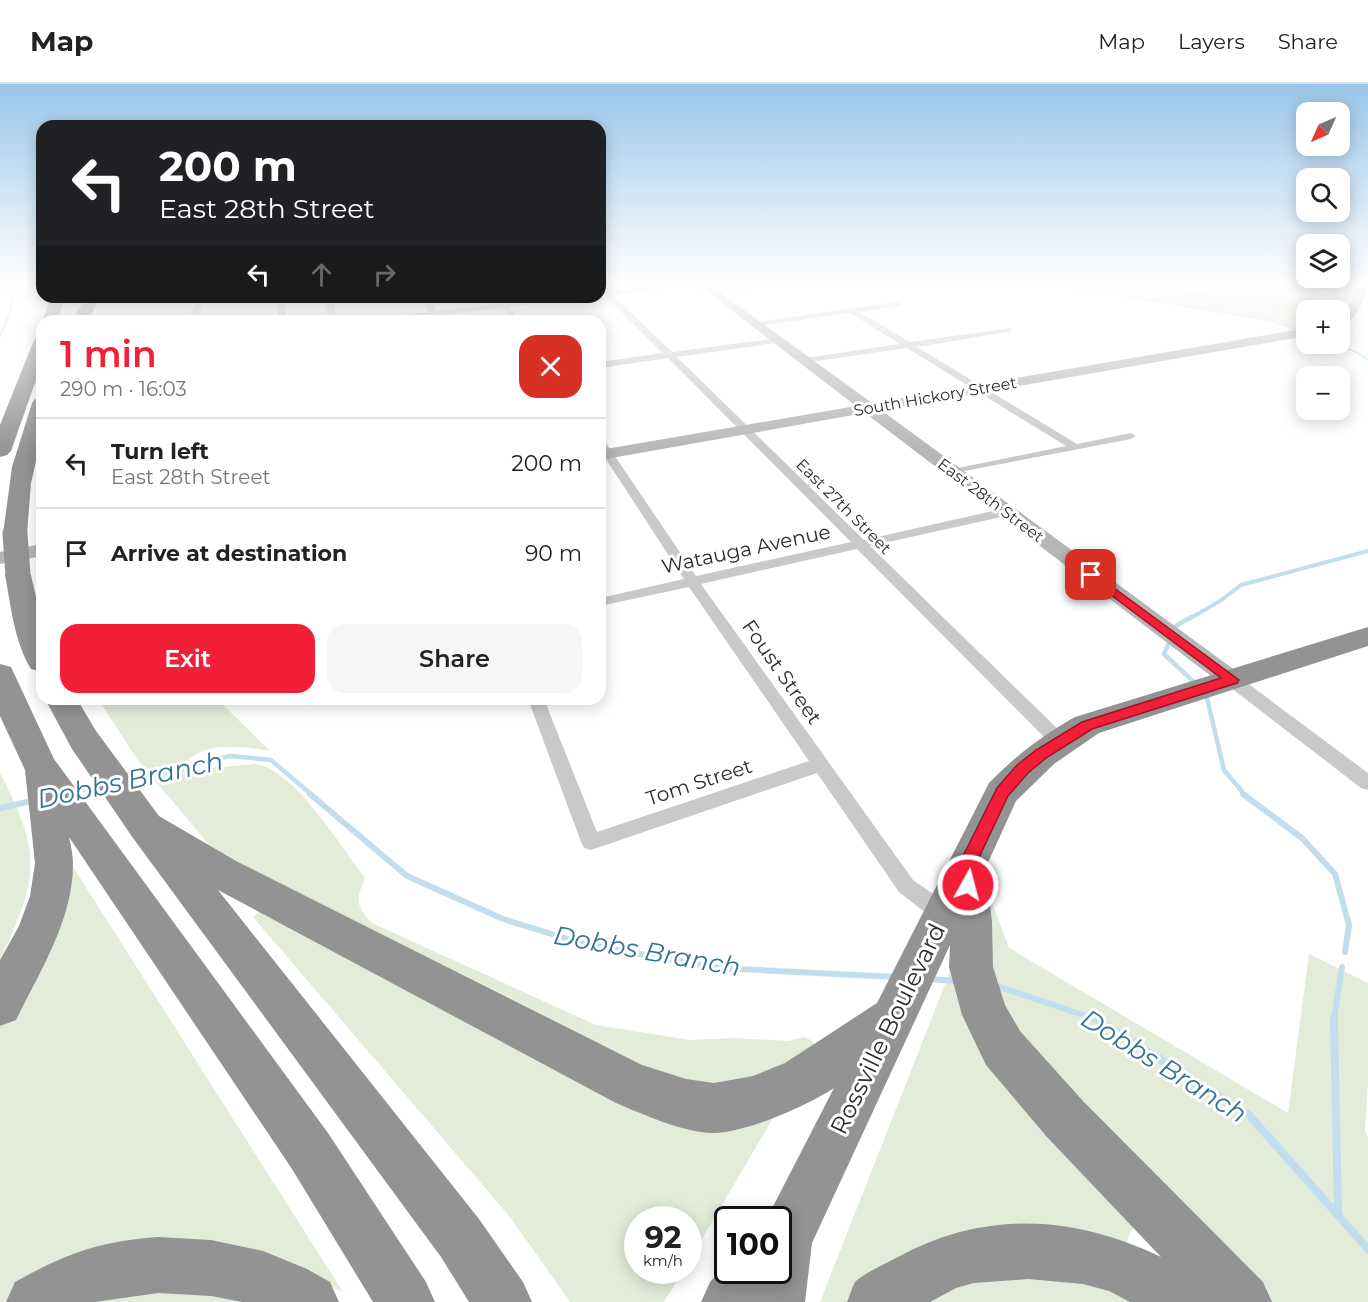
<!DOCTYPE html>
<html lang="en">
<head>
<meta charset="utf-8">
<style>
  body { margin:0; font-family:Montserrat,sans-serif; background:#f6f6f6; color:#222; height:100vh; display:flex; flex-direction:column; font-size:22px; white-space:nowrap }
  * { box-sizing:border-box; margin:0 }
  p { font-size:20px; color:#767676 }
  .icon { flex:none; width:33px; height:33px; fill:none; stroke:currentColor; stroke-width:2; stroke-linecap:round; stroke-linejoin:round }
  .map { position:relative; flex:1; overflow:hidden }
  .sheet { position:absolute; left:36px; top:231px; width:570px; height:390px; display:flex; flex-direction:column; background:#fff; border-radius:18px; box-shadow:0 3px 15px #0003 }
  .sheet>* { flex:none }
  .top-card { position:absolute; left:36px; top:36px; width:570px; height:183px; border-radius:18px; box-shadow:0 3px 15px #0003; background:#202124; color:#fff; overflow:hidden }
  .needle { width:39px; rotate:225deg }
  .buttons { position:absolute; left:1296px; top:18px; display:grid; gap:12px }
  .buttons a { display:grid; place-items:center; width:54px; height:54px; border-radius:12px; background:#fff; box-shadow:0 3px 15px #0003; font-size:30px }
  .speed { position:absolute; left:624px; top:1122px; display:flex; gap:12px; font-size:30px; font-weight:700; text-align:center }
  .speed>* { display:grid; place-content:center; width:78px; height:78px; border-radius:50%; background:#fff; box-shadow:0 3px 15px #0003; line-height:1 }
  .speed small { font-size:15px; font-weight:400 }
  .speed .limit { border:3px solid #111; border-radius:9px; background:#fff; color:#111 }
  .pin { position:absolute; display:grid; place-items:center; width:51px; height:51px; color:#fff; margin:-26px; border-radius:12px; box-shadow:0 3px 9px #0006 }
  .me { position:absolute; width:66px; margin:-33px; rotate:7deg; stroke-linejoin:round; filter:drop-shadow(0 0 4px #0008) }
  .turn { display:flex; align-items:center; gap:21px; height:126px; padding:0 24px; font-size:27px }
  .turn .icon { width:78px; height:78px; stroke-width:2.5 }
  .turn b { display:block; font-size:42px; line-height:51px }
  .lanes { display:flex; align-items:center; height:57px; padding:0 24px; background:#0003; justify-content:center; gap:30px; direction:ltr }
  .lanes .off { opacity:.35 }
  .round { display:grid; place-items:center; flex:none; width:63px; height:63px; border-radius:18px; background:#f6f6f6 }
  .headline { display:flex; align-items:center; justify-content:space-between; height:102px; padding:0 24px }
  h1 { font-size:36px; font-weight:600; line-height:45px; color:#f31f38 }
  .cta { display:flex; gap:12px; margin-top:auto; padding:12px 24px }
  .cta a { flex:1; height:69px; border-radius:18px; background:#f31f38; color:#fff; font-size:24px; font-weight:600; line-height:69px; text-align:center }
  .cta a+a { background:#f6f6f6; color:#222 }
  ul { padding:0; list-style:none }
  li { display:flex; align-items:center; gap:18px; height:90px; padding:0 24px; border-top:2px solid #e0e0e0 }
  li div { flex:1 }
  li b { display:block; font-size:22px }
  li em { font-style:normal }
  header { display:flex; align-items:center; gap:36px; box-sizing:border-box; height:84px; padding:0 30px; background:#fff; border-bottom:2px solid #e0e0e0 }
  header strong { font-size:28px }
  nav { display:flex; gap:33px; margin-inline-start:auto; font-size:21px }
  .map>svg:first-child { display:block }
  .green { fill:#e3ecd8 }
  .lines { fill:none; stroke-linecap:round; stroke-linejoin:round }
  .stream-far4 { stroke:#c2deed; stroke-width:2 }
  .stream-far3 { stroke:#c2deed; stroke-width:4 }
  .stream-far2 { stroke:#c2deed; stroke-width:4.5 }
  .stream-far1 { stroke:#c2deed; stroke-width:6 }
  .stream { stroke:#c2deed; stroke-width:8 }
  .street { fill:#c9c9c9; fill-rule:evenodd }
  .secondary { fill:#b6b6b6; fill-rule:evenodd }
  .highway { fill:#939393; fill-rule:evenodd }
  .highway-bridge { stroke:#939393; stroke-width:25 }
  .route { fill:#f31f38; stroke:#9e1424; stroke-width:1.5 }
  .labels { text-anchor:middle; stroke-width:6; stroke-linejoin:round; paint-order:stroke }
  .far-street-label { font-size:16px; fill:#2c2c2c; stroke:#fff }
  .street-label { font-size:20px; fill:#2c2c2c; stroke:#fff }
  .near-street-label { font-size:24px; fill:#2c2c2c; stroke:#fff }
  .near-water-label { font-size:26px; font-style:italic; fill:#357394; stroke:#fff }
</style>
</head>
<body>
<header>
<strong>Map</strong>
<nav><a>Map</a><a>Layers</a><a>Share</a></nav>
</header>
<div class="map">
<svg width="1368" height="1218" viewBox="0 0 1368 1218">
  <rect width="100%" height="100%" fill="#fff"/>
  <g class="green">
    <path d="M 1136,199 L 1157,199 L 1196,209 L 1225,203 L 1224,199 L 1359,199 C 1355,213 1353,224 1340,233 L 1340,226 L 1306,226 L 1306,245 L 1298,247 L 1270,236 L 1111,209 Z"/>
    <path d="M 98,615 L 217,615 L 270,667 C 245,663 204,656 186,679 L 194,686 L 254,680 C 292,682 342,764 365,794 C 356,816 355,821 372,839 L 596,941 L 690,956 L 734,954 L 788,957 L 804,953 L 813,957 L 818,976 L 696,1008 L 217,770 L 137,675 Z"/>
    <path d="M 0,689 C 43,772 38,793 0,876 Z"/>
    <path d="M 68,775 L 343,1208 L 303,1189 L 0,1218 L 0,943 L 15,912 Z"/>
    <path d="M 989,810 L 1009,864 L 1288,1029 L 1309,870 L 1368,899 L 1368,1000 L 1365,1047 L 1368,1054 L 1368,1218 L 1271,1218 L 1012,950 L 979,849 Z"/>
    <path d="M 265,823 L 635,1021 L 776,1029 L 689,1177 L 688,1136 L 638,1136 L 638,1186 L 683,1187 L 664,1218 L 570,1218 L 510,1133 L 253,833 Z"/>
    <path d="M 961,860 L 966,903 L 1141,1127 L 1123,1165 L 850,1218 L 820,1218 Z"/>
    <path d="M 1069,1184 L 1157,1218 L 911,1218 L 929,1206 Z"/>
    <path d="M 154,1200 L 241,1218 L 78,1218 Z"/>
  </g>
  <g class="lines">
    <g class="stream-far4">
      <path d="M 1046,199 L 1270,236 L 1295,245"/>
      <path d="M 0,208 L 14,210"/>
      <path d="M 1270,236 L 1298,199"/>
      <path d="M 0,252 L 11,226 L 13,199"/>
      <path d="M 1334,260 L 1358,269 L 1368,276"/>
    </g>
    <path class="stream-far3" d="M 1189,535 L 1220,517 L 1241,501 L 1368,467"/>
    <g class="stream-far2">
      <path d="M 1174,546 L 1176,542 L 1191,533"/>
      <path d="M 1170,557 L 1164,570 L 1196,600"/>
      <path d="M 1206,610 L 1224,686 L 1245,711"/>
      <path d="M 126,696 L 230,672 L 271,676 L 312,711"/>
      <path d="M 73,708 L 103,701"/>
    </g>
    <g class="stream-far1">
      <path d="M 310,710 L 407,792 L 503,835 L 584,860 L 718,884 L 896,893"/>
      <path d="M 1243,710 L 1302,754 L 1335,790 L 1349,841 L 1345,868"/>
      <path d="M 0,724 L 32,717"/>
      <path d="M 929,895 L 956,897"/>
      <path d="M 994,901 L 1095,935"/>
      <path d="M 1334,935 L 1342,883"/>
    </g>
    <g class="stream">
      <path d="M 1093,933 L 1249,1031 L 1368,1165"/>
      <path d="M 1334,933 L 1338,1131"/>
    </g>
    <g class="street">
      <path d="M 681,199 L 700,199 L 613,211 L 672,268 L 780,254 L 780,258 L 777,259 L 677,273 L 864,456 L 1006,424 L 1012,428 L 1006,432 L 870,462 L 1065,652 L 1068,657 L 1065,662 L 1059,664 L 1053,662 L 857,465 L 701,500 L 913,796 L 952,823 L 955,830 L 952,837 L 944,840 L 936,837 L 899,808 L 817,689 L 591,766 L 584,764 L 581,758 L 528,615 L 544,615 L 597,748 L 809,677 L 689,503 L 600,522 L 600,514 L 684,495 L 600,366 L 600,355 L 604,356 L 696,492 L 851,458 L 668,274 L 600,284 L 600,278 L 663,269 L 605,212 L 600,212 L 600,208 Z"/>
      <path d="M 771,199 L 791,199 L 714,209 L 710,207 Z"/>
      <path d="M 196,213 L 204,213 L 197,237 L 189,237 Z"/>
      <rect x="278" y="213" width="8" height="24"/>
      <path d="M 325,213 L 333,213 L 336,237 L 328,237 Z"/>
      <path d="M 422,213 L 430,213 L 436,227 L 554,213 L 577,213 L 510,223 L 520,237 L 512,237 L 503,224 L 391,237 L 367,237 L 371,235 L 428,228 Z"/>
      <path d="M 897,218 L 901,220 L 900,222 L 859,228 L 910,258 L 1011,244 L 1012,246 L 1008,248 L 917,263 L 1077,360 L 1131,349 L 1136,352 L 1131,355 L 949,390 L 947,388 L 953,385 L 1066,362 L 907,264 L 803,279 L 803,275 L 806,274 L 900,260 L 850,229 L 756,242 L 752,240 L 756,238 Z"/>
      <path d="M 1232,590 L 1238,592 L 1368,689 L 1368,706 L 1361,704 L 1226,600 L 1224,596 L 1226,592 Z"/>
    </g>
    <g class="secondary">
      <path d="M 696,199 L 707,199 L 872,319 L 1306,244 L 1306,252 L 881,326 L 1240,590 L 1244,596 L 1240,602 L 1232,604 L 1224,602 L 865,329 L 600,376 L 600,366 L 856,322 Z"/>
      <path d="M 1358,199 L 1368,199 C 1366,214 1357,238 1340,241 L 1340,233 L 1350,221 Z"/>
      <path d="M 42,460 L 42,472 L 0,480 L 0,468 Z"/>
    </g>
    <g class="highway">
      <path d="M 51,213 L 65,213 L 57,237 L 42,238 Z"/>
      <path d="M 86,213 L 100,213 L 88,237 L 72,237 Z"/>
      <path d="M 42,251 L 42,279 L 11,367 L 7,371 L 0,373 L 0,341 L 34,256 Z"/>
      <path d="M 42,313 L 42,351 L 31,399 L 27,450 L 24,455 L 15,457 L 6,455 L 3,450 L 12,383 L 32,319 L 35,315 Z"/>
      <path d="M 18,483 L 27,485 L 31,491 L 42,538 L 42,588 L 31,585 C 14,557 11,522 5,491 L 9,485 Z"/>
      <path d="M 1368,543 L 1368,562 L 1099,649 L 1054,680 L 1016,717 L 986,783 L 992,838 L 993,883 L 1005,921 L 1020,947 L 1083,1017 L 1263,1198 L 1272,1218 L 1130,1218 L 1109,1207 L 1083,1200 L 1028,1195 L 974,1199 L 956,1204 L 930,1218 L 847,1218 C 850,1212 852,1202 856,1197 C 866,1188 889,1178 900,1172 C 986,1126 1075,1131 1161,1173 L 1047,1053 L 986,981 L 962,931 L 949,883 L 950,861 L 812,1159 L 805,1218 L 701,1218 L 710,1198 L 728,1178 L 728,1186 L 778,1186 L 778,1136 L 766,1136 L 834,1004 C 807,1022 745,1049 713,1049 C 681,1048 645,1031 616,1019 L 218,806 L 479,1135 L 523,1198 L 532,1218 L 469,1218 L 441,1173 L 133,754 L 72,665 L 45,615 L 77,615 L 96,647 L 159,732 L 236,777 L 642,981 L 686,995 L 714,999 L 753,992 L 785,979 L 877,919 L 989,699 C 1015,672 1043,651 1075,633 Z"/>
      <path d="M 0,580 L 11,583 L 54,675 L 328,1049 L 426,1198 L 435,1218 L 373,1218 L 292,1085 L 69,753 C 71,762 73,771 73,780 C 73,836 40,887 16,936 L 0,942 L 0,876 L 19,842 L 30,812 L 35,779 L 25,686 L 0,632 Z"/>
      <path d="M 158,1153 L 211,1156 L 263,1167 L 307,1185 L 330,1198 L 339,1218 L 242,1218 L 211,1212 L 158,1209 L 95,1218 L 6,1218 L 15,1198 C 65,1170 100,1157 158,1153 Z"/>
    </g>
    <path class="highway-bridge" d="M 15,450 L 18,491"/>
  </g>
  <linearGradient id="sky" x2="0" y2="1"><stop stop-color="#99c5ea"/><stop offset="0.54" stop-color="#fff"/><stop offset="1" stop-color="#fff" stop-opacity="0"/></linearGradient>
  <rect width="1368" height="369" fill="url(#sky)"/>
  <path class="route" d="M 1091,487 L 1239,596 L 1237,599 L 1092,645 L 1046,674 L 1028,689 L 1008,712 L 975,782 L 977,801 L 974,806 L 968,808 L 962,806 L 958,782 L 997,704 L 1017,681 L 1036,666 L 1082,638 L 1221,594 L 1087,493 L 1087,488 Z"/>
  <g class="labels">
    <g class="far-street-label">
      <text transform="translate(935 312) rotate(-10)" y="6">South Hickory Street</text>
      <text transform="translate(991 416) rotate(37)" y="6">East 28th Street</text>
      <text transform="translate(844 422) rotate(45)" y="6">East 27th Street</text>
    </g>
    <g class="street-label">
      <text transform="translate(746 465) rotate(-12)" y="7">Watauga Avenue</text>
      <text transform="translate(782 588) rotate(55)" y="7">Foust Street</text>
      <text transform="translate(699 698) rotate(-18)" y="7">Tom Street</text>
    </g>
    <g class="near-street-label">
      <text transform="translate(888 945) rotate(-64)" y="8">Rossville Boulevard</text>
    </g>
    <g class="near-water-label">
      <text transform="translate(130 696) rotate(-12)" y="9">Dobbs Branch</text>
      <text transform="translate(647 867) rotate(10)" y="9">Dobbs Branch</text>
      <text transform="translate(1164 982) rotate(32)" y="9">Dobbs Branch</text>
    </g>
  </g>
</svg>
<div class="buttons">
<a><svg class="needle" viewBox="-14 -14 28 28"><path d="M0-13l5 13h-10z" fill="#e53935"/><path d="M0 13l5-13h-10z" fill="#767676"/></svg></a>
<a><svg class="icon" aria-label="search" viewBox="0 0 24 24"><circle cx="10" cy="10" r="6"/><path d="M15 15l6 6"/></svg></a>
<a><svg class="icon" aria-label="layers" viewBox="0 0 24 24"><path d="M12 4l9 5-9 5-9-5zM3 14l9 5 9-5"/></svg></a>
<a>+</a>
<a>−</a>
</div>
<div class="speed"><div>92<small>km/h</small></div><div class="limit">100</div></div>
<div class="pin" style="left:1091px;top:491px;background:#d93025"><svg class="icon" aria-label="arrive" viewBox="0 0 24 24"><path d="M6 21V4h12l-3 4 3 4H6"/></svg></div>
<svg class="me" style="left:968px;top:801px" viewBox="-20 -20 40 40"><circle r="17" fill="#f31f38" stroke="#fff" stroke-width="3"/><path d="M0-11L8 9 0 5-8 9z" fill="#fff"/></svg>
<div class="top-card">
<div class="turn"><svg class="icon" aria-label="left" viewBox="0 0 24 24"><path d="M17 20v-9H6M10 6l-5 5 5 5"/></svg><div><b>200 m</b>East 28th Street</div></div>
<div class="lanes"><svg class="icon" aria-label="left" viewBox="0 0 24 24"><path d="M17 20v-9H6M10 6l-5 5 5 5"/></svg><svg class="icon off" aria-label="ahead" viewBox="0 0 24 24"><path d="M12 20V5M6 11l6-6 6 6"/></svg><svg class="icon off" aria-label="right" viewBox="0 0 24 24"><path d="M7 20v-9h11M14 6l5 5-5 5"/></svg></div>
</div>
<section class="sheet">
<div class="headline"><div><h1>1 min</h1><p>290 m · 16:03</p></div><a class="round" style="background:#d93025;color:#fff"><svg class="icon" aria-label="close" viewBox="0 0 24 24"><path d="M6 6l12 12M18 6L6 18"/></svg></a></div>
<ul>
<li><svg class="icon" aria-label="left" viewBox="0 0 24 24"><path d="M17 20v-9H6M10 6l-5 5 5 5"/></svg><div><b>Turn left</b><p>East 28th Street</p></div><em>200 m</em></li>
<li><svg class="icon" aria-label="arrive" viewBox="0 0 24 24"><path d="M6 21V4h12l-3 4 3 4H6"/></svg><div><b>Arrive at destination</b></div><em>90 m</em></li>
</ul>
<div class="cta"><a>Exit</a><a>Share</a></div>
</section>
</div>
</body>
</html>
